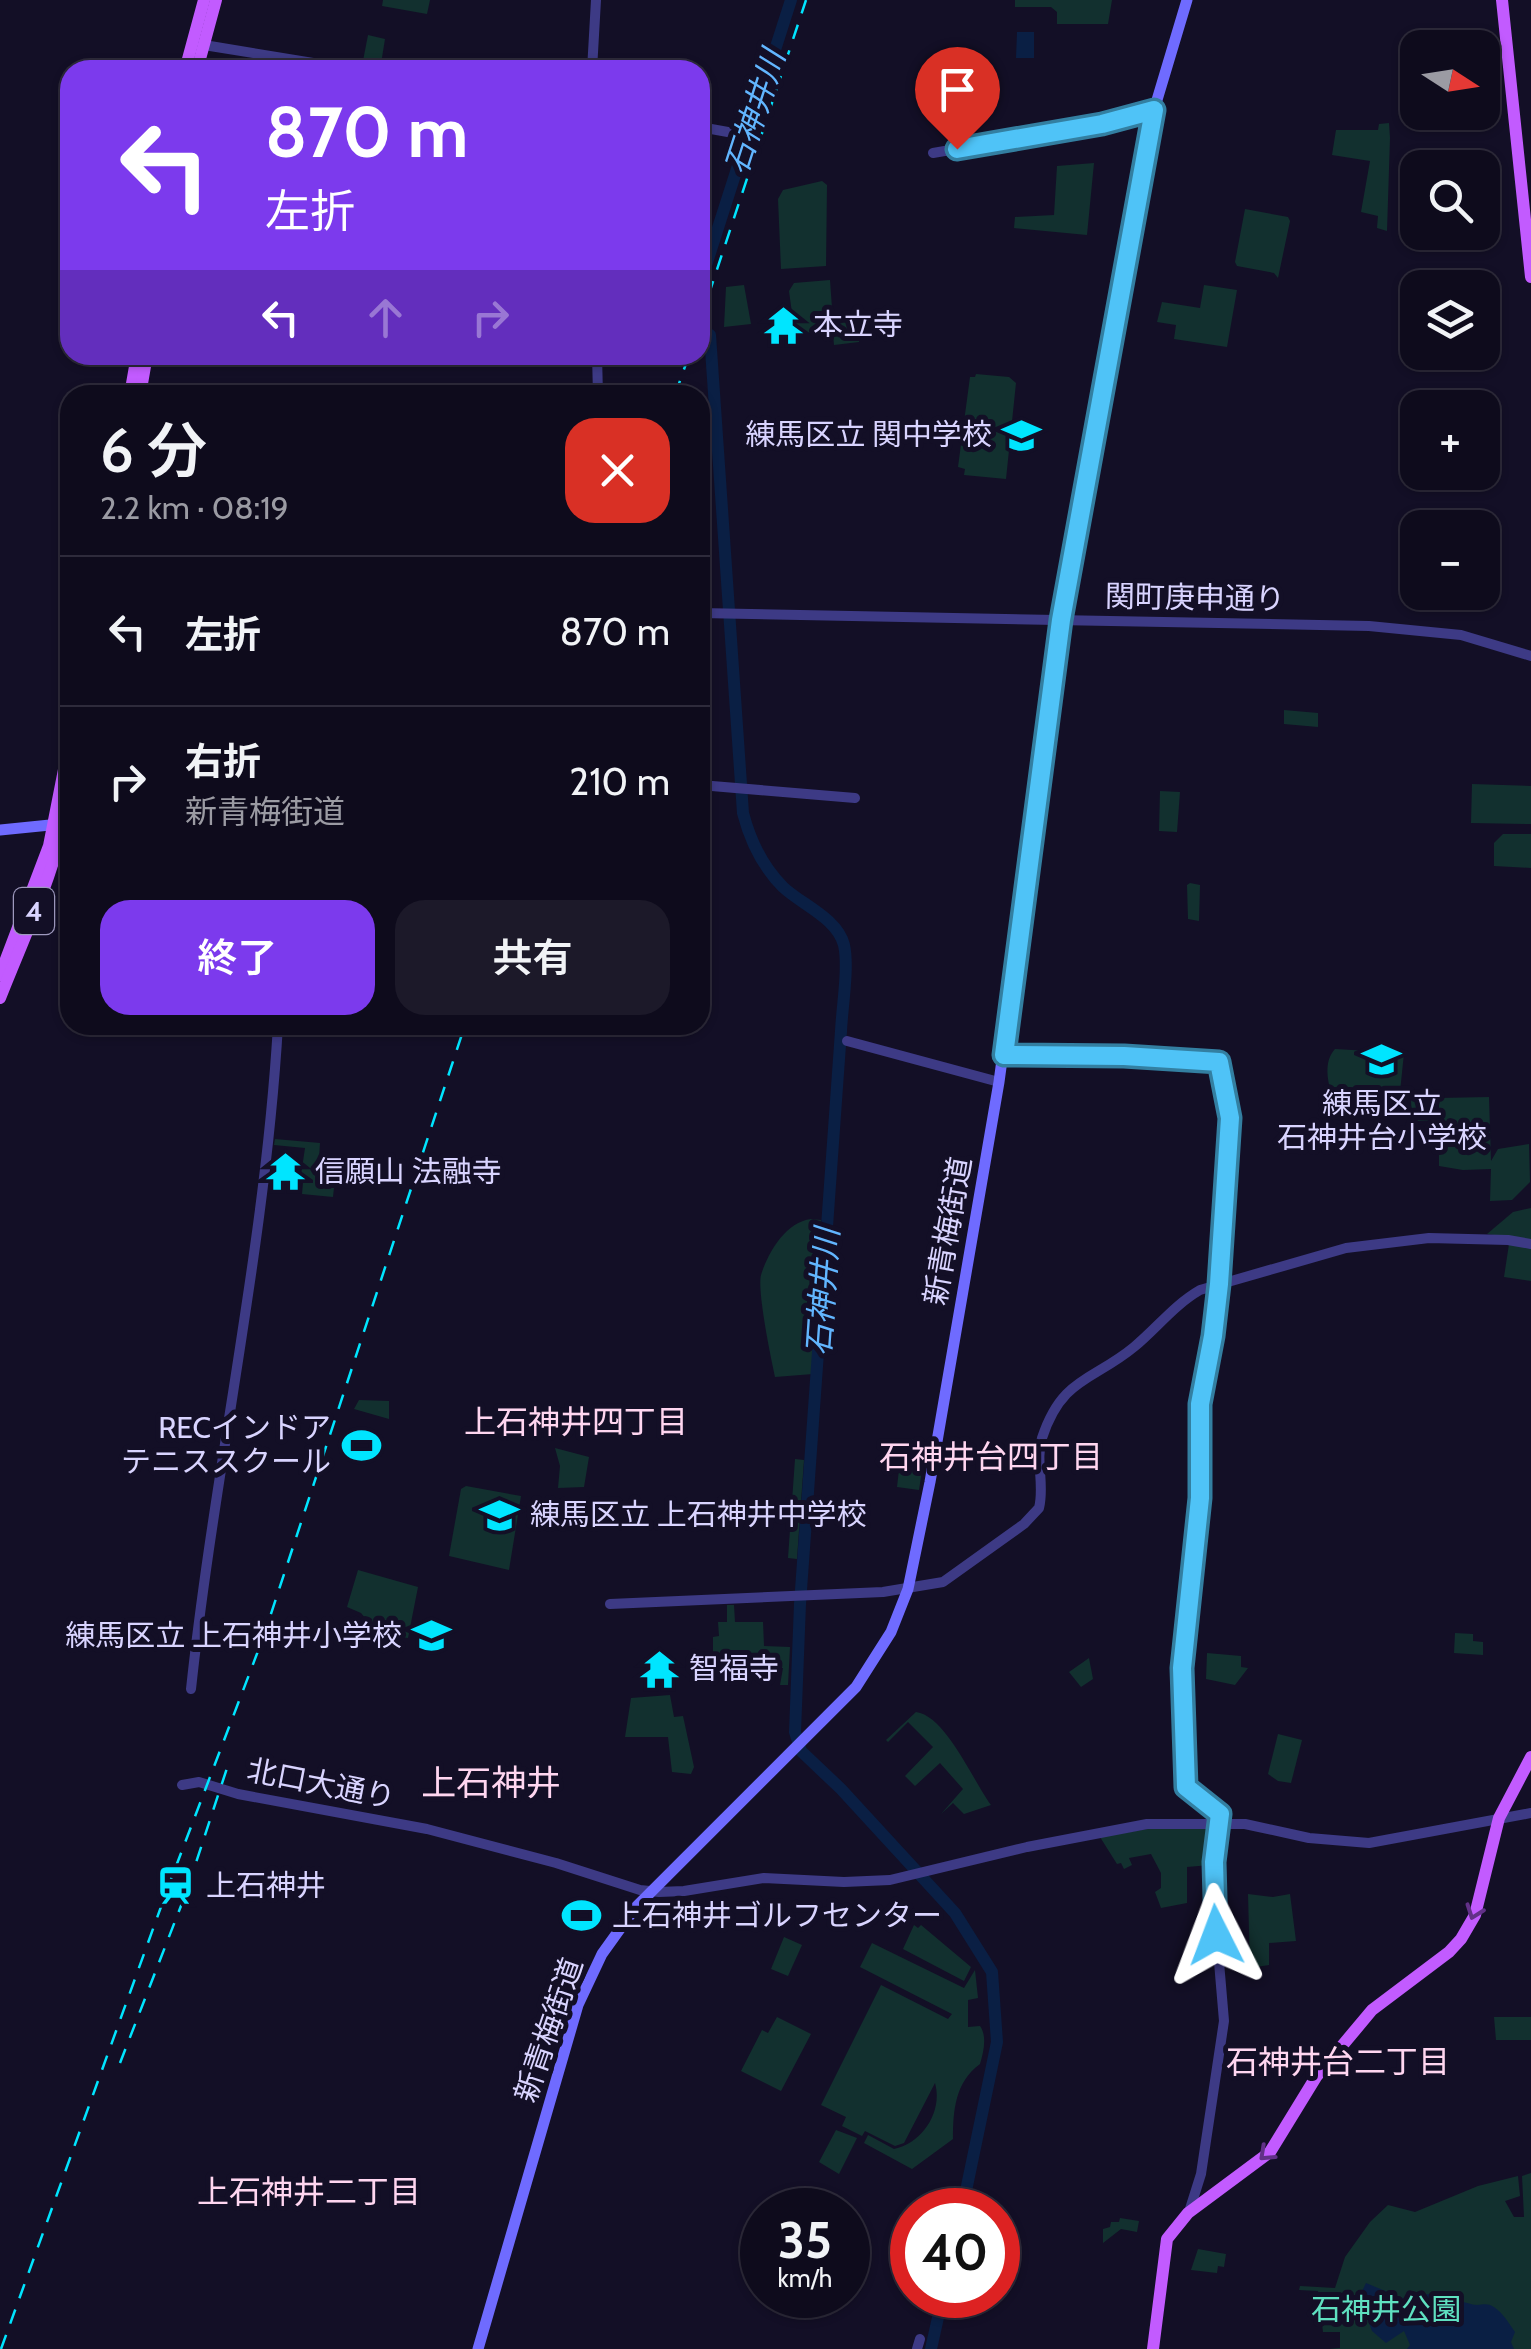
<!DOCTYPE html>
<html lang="ja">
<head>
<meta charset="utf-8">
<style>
  body { margin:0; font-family:Cabin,"Noto Sans JP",sans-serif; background:#1c1929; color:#f1f3f6; height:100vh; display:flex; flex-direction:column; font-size:38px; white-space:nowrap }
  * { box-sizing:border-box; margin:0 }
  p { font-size:32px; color:#9b9ba3 }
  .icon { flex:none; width:55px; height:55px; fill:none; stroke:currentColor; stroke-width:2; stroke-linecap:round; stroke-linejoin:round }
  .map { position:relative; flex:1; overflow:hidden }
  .panel { position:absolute; left:60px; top:385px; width:650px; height:650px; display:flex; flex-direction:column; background:#0e0b1c; border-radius:30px; box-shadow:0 2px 8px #0004,0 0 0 2px #2e2b3b }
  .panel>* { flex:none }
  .banner { position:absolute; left:60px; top:60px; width:650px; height:305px; border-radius:30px; box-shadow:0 2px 8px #0004,0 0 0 2px #2e2b3b; background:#7c3aed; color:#fff; overflow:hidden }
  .needle { width:65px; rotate:102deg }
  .controls { position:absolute; left:1400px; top:30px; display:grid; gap:20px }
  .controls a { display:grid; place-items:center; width:100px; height:100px; border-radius:20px; background:#0e0b1c; box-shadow:0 2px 8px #0004,0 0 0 2px #2e2b3b; font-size:50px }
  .speed { position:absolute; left:740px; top:2188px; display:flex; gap:20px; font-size:50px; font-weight:700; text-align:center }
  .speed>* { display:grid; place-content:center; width:130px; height:130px; border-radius:50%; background:#0e0b1c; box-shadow:0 2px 8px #0004,0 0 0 2px #2e2b3b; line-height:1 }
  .speed small { font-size:25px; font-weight:400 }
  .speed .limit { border:15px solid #d22; background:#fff; color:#111 }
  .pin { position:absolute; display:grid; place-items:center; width:85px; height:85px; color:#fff; margin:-102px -42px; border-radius:50% 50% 50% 0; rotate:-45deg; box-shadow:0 0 10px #0007 }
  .pin .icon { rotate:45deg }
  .me { position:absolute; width:110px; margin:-55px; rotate:357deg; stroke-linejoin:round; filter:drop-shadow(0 0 8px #0008) }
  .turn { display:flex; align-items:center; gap:35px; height:210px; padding:0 40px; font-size:45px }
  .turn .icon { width:130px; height:130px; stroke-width:2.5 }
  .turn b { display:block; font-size:70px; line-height:85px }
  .lanes { display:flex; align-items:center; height:95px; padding:0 40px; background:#0003; justify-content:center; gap:50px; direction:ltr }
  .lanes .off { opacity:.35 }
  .round { display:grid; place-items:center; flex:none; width:105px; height:105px; border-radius:30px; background:#1c1929 }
  .summary { display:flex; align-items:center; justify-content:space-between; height:170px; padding:0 40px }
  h1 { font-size:60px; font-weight:600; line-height:75px }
  .cta { display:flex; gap:20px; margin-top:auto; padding:20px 40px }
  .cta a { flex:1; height:115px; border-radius:30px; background:#7c3aed; color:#fff; font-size:40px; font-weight:600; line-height:115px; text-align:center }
  .cta a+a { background:#1c1929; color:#f1f3f6 }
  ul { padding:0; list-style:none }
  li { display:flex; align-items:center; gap:30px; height:150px; padding:0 40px; border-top:2px solid #2e2b3b }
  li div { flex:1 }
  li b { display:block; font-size:38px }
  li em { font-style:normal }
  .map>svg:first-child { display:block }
  .green { fill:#12302f }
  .water { fill:#0a1f44 }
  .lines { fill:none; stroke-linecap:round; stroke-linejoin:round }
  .river { stroke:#0a1f44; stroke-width:12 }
  .tertiary { stroke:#3d3a85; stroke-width:10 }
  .secondary { stroke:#6f6bff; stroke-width:11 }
  .primary { stroke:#c25bff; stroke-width:12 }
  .rail { stroke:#00e5ff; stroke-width:2.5; stroke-dasharray:15 12; stroke-linecap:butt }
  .oneway { stroke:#623188 }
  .route-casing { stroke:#337fa1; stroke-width:25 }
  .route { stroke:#4fc3f7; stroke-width:18 }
  .labels { text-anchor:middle; stroke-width:10; stroke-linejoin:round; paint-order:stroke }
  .shield { fill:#130f26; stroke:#9e99be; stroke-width:2.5 }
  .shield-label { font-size:28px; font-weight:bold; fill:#d9d4ff }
  .poi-label { font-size:30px; fill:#d9d4ff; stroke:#130f26; text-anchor:start }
  .street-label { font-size:30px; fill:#d9d4ff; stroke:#130f26 }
  .park-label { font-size:30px; fill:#5fe0c0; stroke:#130f26 }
  .water-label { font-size:32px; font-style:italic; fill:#62b6ff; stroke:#130f26 }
  .neighbourhood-label { font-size:32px; fill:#ffd6f0; stroke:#130f26 }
  .quarter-label { font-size:35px; fill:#ffd6f0; stroke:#130f26 }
</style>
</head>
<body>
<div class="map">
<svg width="1531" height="2349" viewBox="0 0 1531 2349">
  <rect width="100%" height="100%" fill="#130f26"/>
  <g class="green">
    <path d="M 383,0 L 430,0 L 427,14 L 382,6 Z"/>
    <path d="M 1015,0 L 1112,0 L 1108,24 L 1057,24 L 1057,12 L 1051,7 L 1015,7 Z"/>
    <path d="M 368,35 L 385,39 L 380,70 L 362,66 Z"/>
    <path d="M 1389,123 L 1390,138 L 1387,231 L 1377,228 L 1378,216 L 1361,212 L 1370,161 L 1332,155 L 1336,130 L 1378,130 L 1379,124 Z"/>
    <path d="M 1094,163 L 1087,235 L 1014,228 L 1015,217 L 1054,215 L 1057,166 Z"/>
    <path d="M 822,181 L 827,185 L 826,266 L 781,269 L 778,199 L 783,190 Z"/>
    <path d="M 1245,209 L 1288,217 L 1290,221 L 1278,278 L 1274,273 L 1237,266 L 1235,262 Z"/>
    <path d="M 830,280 L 833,322 L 859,322 L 859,342 L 834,345 L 833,334 L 795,335 L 789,291 L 794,283 Z"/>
    <path d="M 744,285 L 751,324 L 724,327 L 726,287 Z"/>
    <path d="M 1204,285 L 1237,290 L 1227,347 L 1174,339 L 1176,325 L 1157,322 L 1162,302 L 1200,308 Z"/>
    <path d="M 976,374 L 1009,377 L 1016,383 L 1006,479 L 964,475 L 965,469 L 958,467 L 970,377 L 975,377 Z"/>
    <path d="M 1284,710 L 1318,713 L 1318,727 L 1284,724 Z"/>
    <path d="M 1472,784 L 1531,786 L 1531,824 L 1471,823 Z"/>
    <path d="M 1160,791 L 1180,792 L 1177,832 L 1159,831 Z"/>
    <path d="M 1503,834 L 1531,834 L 1531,868 L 1494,866 L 1494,843 Z"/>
    <path d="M 1190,883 L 1200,885 L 1199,921 L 1188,919 L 1187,885 Z"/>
    <path d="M 1335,1049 L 1404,1053 L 1400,1092 L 1364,1091 L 1362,1095 L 1332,1096 C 1328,1082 1323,1062 1335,1049 Z"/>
    <path d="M 1489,1097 L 1491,1161 L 1498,1149 L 1529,1144 L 1530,1182 L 1512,1200 L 1490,1201 L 1491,1169 L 1463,1170 L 1439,1166 L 1439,1098 Z"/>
    <path d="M 1411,1100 L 1435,1100 L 1436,1120 L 1412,1121 Z"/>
    <path d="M 275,1139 L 320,1143 L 319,1158 L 337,1160 L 333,1197 L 302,1194 L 303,1183 L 300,1182 L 305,1148 L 274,1145 Z"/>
    <path d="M 1531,1208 L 1531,1240 L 1487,1234 L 1513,1212 Z"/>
    <path d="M 811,1219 L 821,1220 L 813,1374 L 775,1377 C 771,1359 757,1291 761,1275 C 768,1252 786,1222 811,1219 Z"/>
    <path d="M 1509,1244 L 1531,1248 L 1531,1281 L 1504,1277 Z"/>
    <path d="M 359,1400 L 389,1401 L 389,1419 L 354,1409 Z"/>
    <path d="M 913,1439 L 926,1444 L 919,1490 L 897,1487 L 900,1461 L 905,1458 L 907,1443 Z"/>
    <path d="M 555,1448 L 589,1457 L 584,1487 L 558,1488 L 560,1466 Z"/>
    <path d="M 795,1459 L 804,1460 L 797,1559 L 788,1558 Z"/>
    <path d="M 466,1486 L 521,1496 L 509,1570 L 449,1556 L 461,1489 Z"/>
    <path d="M 358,1570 L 418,1587 L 408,1638 L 365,1631 L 367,1620 L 361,1613 L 347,1607 Z"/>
    <path d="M 727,1605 L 734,1605 L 735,1622 L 763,1622 L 764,1646 L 790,1647 L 788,1685 L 780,1685 L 783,1668 L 713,1669 L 713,1637 L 719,1636 L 718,1622 L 727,1622 Z"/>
    <path d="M 1455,1633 L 1473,1634 L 1473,1641 L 1483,1642 L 1483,1655 L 1454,1653 Z"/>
    <path d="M 1207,1653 L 1241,1656 L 1241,1667 L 1248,1668 L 1235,1685 L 1206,1679 Z"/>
    <path d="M 1089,1658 L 1093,1679 L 1081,1687 L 1069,1672 Z"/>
    <path d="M 670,1695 L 674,1717 L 683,1716 L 694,1767 L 691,1774 L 672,1772 L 668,1737 L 625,1737 L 631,1698 Z"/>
    <path d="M 916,1712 C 946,1716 973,1781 991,1805 L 964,1814 L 953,1803 L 941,1814 L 963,1789 L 940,1763 L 915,1786 L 905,1776 L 933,1747 L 908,1722 L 888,1742 L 886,1740 Z"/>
    <path d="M 1278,1734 L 1302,1740 L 1291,1783 L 1278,1781 L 1268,1774 Z"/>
    <path d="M 1153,1828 L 1214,1828 L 1210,1865 L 1187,1867 L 1187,1903 L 1161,1908 L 1155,1892 L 1161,1888 L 1161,1873 L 1151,1854 L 1129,1858 L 1132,1865 L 1124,1869 L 1121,1863 L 1117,1864 L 1100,1837 Z"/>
    <path d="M 1248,1894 L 1273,1897 L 1290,1894 L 1296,1941 L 1269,1943 L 1269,1965 L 1250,1968 Z"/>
    <path d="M 914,1925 L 918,1928 L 921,1925 L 971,1967 L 964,1981 L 903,1949 Z"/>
    <path d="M 784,1937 L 802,1945 L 788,1976 L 771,1969 Z"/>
    <path d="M 872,1943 L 964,1988 L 975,1970 L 978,1998 L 968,2000 L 968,2027 L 980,2026 C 987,2036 984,2051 980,2064 C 955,2082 953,2111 953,2139 L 912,2169 L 864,2143 L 868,2135 L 894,2149 C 923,2143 943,2111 935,2083 L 904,2143 L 895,2146 L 865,2131 L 862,2136 L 842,2126 L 846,2117 L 821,2105 L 881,1985 L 948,2019 L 952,2014 L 860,1967 Z"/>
    <path d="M 777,2017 L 811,2034 L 781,2091 L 741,2071 L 762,2030 L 768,2033 Z"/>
    <path d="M 1494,2017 L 1531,2017 L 1531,2040 L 1496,2040 Z"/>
    <path d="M 836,2130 L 857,2138 L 839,2174 L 819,2162 Z"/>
    <path d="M 1531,2173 L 1531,2349 L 1329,2349 L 1340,2348 L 1340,2332 L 1323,2332 L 1318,2291 L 1299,2290 L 1300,2286 L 1335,2288 L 1345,2257 L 1370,2222 L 1388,2205 L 1415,2212 L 1478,2186 L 1518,2176 L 1520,2196 L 1505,2201 L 1514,2217 L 1524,2217 L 1522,2176 Z"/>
    <path d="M 1120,2218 L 1139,2221 L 1137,2232 L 1121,2229 L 1103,2243 L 1103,2229 L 1110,2227 L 1111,2222 L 1119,2222 Z"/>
    <path d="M 1198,2249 L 1226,2254 L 1224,2267 L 1218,2266 L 1217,2273 L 1191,2270 Z"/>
  </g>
  <g class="water">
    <path d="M 1017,32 L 1034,32 L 1034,58 L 1016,58 Z"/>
    <path d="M 1366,2283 L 1409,2301 C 1436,2286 1446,2298 1471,2304 C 1481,2307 1485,2301 1494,2307 C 1503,2313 1508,2322 1515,2332 L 1511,2342 L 1514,2349 L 1407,2349 L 1410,2345 L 1404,2331 L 1386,2343 L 1372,2331 L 1359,2297 Z"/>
  </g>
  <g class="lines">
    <g class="river">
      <path d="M 701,281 L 791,0"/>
      <path d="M 710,335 L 743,813 C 750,840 763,867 783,887 C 802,905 837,918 844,945 C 849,967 842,1008 841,1031 L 800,1604 L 795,1732 L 801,1751 L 841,1789 L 955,1913 L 992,1972 L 997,2042 L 962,2210"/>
      <path d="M 931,2349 L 943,2295"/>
    </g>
    <g class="tertiary">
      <path d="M 199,47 L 204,45 L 356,70"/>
      <path d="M 592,70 L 596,0"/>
      <path d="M 700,127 L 739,134"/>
      <path d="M 933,153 L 1102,124 L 1154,110"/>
      <path d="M 597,355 L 598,395"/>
      <path d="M 700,613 L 1369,626 L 1461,635 L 1531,656"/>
      <path d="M 700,785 L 855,798"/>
      <path d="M 847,1041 L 999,1082"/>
      <path d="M 1003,1055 L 1124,1056 L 1219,1062 L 1230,1118 L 1219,1284 L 1213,1336 L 1200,1404 L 1200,1498 L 1182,1668 L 1186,1787 L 1220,1814 L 1214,1903 L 1224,2021 L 1201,2174 L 1189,2212"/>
      <path d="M 610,1604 L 883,1592 L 943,1582 L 1024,1524 L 1039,1508 C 1045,1485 1035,1461 1042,1438 C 1062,1377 1093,1381 1134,1347 C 1157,1328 1174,1305 1200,1290 L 1346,1248 L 1429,1238 L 1508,1240 L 1531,1244"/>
      <path d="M 191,1689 C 215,1466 265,1248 278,1025"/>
      <path d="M 182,1785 L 199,1782 L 238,1794 L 427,1829 L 556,1863 L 640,1890 L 659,1892 L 684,1891 L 764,1878 L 844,1882 L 890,1880 L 1027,1847 L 1147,1824 L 1245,1824 L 1309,1838 L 1369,1843 L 1531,1813"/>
      <path d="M 917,2349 L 920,2339"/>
    </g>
    <g class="secondary">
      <path d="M 0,830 L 60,824"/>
      <path d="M 478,2349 L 578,2005 L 602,1954 L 635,1908 L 856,1687 L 891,1632 L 908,1589 L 930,1482 L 999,1082 L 1066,586 L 1154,110 L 1187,0"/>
    </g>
    <g class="primary">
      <path d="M 1502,0 L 1531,277"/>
      <path d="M 185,70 L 204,0"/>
      <path d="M 197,70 L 216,0"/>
      <path d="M 130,395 L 137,355"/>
      <path d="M 140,395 L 147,355"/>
      <path d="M 0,975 L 49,846 L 70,739"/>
      <path d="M 0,998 C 26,932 58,866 70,795"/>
      <path d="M 1153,2349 L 1167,2239 L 1188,2213 L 1270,2152 L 1316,2077 L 1372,2010 L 1449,1952 L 1461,1939 L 1475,1915 L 1499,1818 L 1531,1757"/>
    </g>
    <g class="rail">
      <path d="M 700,321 L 806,0"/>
      <path d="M 675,395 L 689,355"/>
      <path d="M 120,2063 L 186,1893 L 229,1762"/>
      <path d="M 1,2349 L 170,1882 L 263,1638 L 465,1025"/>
    </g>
  </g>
  <defs><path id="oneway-chevron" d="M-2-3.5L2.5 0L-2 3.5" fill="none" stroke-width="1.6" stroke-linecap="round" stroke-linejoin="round" transform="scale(2.5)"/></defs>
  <g class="oneway">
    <use href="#oneway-chevron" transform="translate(1474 1912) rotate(110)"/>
    <use href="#oneway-chevron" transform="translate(1266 2154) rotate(137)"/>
  </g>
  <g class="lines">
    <defs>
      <path id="route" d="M 957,149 L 1102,124 L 1154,110 L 1061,620 L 1004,1055 L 1124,1056 L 1219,1062 L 1230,1118 L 1219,1284 L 1213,1336 L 1200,1404 L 1200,1498 L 1182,1668 L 1186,1787 L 1220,1814 L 1214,1862 L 1216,1935"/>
    </defs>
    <use href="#route" class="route-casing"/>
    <use href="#route" class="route"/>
  </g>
  <defs>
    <symbol id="temple-bare" viewBox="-9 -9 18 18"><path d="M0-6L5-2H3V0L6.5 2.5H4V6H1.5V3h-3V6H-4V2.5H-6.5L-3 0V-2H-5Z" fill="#00e5ff" stroke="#130f26" stroke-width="2.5" paint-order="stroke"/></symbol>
    <symbol id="school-bare" viewBox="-9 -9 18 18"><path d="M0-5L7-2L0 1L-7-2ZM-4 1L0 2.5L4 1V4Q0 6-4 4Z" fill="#00e5ff" stroke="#130f26" stroke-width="2.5" paint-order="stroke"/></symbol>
    <symbol id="stadium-bare" viewBox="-9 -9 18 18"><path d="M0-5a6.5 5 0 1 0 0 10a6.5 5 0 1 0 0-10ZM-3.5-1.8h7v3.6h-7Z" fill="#00e5ff" stroke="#130f26" stroke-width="2.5" paint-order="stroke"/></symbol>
    <symbol id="station-bare" viewBox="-9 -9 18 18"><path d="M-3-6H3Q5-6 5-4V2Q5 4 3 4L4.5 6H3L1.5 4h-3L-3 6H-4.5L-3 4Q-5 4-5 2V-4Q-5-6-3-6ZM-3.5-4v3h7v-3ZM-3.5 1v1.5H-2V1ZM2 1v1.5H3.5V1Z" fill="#00e5ff" stroke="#130f26" stroke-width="2.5" paint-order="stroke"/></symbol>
  </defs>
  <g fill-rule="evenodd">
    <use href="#temple-bare" x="756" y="298" width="55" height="55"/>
    <use href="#school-bare" x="994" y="408" width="55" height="55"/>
    <use href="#school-bare" x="1354" y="1032" width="55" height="55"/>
    <use href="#temple-bare" x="258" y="1144" width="55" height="55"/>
    <use href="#stadium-bare" x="334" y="1418" width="55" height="55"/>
    <use href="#school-bare" x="472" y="1488" width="55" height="55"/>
    <use href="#school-bare" x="404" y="1608" width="55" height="55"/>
    <use href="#temple-bare" x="632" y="1642" width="55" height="55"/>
    <use href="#station-bare" x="148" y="1858" width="55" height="55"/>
    <use href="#stadium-bare" x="554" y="1888" width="55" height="55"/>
  </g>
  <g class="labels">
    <rect class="shield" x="14" y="888" width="40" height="46" rx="8"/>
    <g class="shield-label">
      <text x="34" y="921">4</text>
    </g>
    <g class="poi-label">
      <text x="813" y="335">本立寺</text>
      <text x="992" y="445" text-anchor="end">練馬区立 関中学校</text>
      <text x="1382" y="1114" text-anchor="middle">練馬区立<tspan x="1382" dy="34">石神井台小学校</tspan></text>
      <text x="315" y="1182">信願山 法融寺</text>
      <text x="331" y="1438" text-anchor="end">RECインドア<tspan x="331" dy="34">テニススクール</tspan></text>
      <text x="530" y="1525">練馬区立 上石神井中学校</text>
      <text x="402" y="1646" text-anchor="end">練馬区立 上石神井小学校</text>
      <text x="689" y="1679">智福寺</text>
      <text x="206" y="1896">上石神井</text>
      <text x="612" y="1926">上石神井ゴルフセンター</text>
    </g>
    <g class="street-label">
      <text transform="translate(1195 598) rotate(1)" y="10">関町庚申通り</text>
      <text transform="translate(948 1231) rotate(-80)" y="10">新青梅街道</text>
      <text transform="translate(321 1784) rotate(11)" y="10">北口大通り</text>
      <text transform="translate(549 2030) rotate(-71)" y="10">新青梅街道</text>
    </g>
    <g class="park-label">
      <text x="1386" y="2320">石神井公園</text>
    </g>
    <g class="water-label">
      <text transform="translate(755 112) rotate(-72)" y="11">石神井川</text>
      <text transform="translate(823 1292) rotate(-86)" y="11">石神井川</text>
    </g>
    <g class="neighbourhood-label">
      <text x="576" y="1433">上石神井四丁目</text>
      <text x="991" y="1468">石神井台四丁目</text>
      <text x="1338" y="2073">石神井台二丁目</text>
      <text x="309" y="2203">上石神井二丁目</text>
    </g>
    <g class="quarter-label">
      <text x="491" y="1795">上石神井</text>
    </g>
  </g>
</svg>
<div class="controls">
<a><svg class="needle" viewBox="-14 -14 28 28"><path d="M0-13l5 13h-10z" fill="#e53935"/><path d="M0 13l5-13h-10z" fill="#9b9ba3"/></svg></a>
<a><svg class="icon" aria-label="search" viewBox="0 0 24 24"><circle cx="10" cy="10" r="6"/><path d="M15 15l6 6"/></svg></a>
<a><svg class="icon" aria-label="layers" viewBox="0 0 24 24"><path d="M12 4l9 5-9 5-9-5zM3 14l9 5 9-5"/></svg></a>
<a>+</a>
<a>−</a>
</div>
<div class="speed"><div>35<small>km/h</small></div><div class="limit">40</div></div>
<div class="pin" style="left:957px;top:149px;background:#d93025"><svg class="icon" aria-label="arrive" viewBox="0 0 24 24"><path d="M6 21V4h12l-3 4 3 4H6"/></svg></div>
<svg class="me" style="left:1216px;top:1935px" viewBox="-20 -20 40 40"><path d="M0-17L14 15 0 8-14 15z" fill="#4fc3f7" stroke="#fff" stroke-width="4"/></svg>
<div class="banner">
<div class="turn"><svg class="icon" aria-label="left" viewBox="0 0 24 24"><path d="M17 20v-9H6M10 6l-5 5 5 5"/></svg><div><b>870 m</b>左折</div></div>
<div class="lanes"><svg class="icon" aria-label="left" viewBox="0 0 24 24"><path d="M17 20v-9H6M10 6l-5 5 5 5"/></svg><svg class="icon off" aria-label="ahead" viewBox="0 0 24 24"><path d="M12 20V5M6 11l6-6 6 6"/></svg><svg class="icon off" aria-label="right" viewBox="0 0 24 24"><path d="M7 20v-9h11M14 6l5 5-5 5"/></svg></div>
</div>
<section class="panel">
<div class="summary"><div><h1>6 分</h1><p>2.2 km · 08:19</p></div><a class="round" style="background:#d93025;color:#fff"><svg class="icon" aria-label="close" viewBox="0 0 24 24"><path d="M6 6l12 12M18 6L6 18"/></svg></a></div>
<ul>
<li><svg class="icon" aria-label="left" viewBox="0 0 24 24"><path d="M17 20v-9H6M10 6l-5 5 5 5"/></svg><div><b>左折</b></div><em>870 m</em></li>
<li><svg class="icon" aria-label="right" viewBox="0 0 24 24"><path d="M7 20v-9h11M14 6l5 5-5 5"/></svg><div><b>右折</b><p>新青梅街道</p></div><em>210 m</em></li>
</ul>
<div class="cta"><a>終了</a><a>共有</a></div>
</section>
</div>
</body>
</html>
